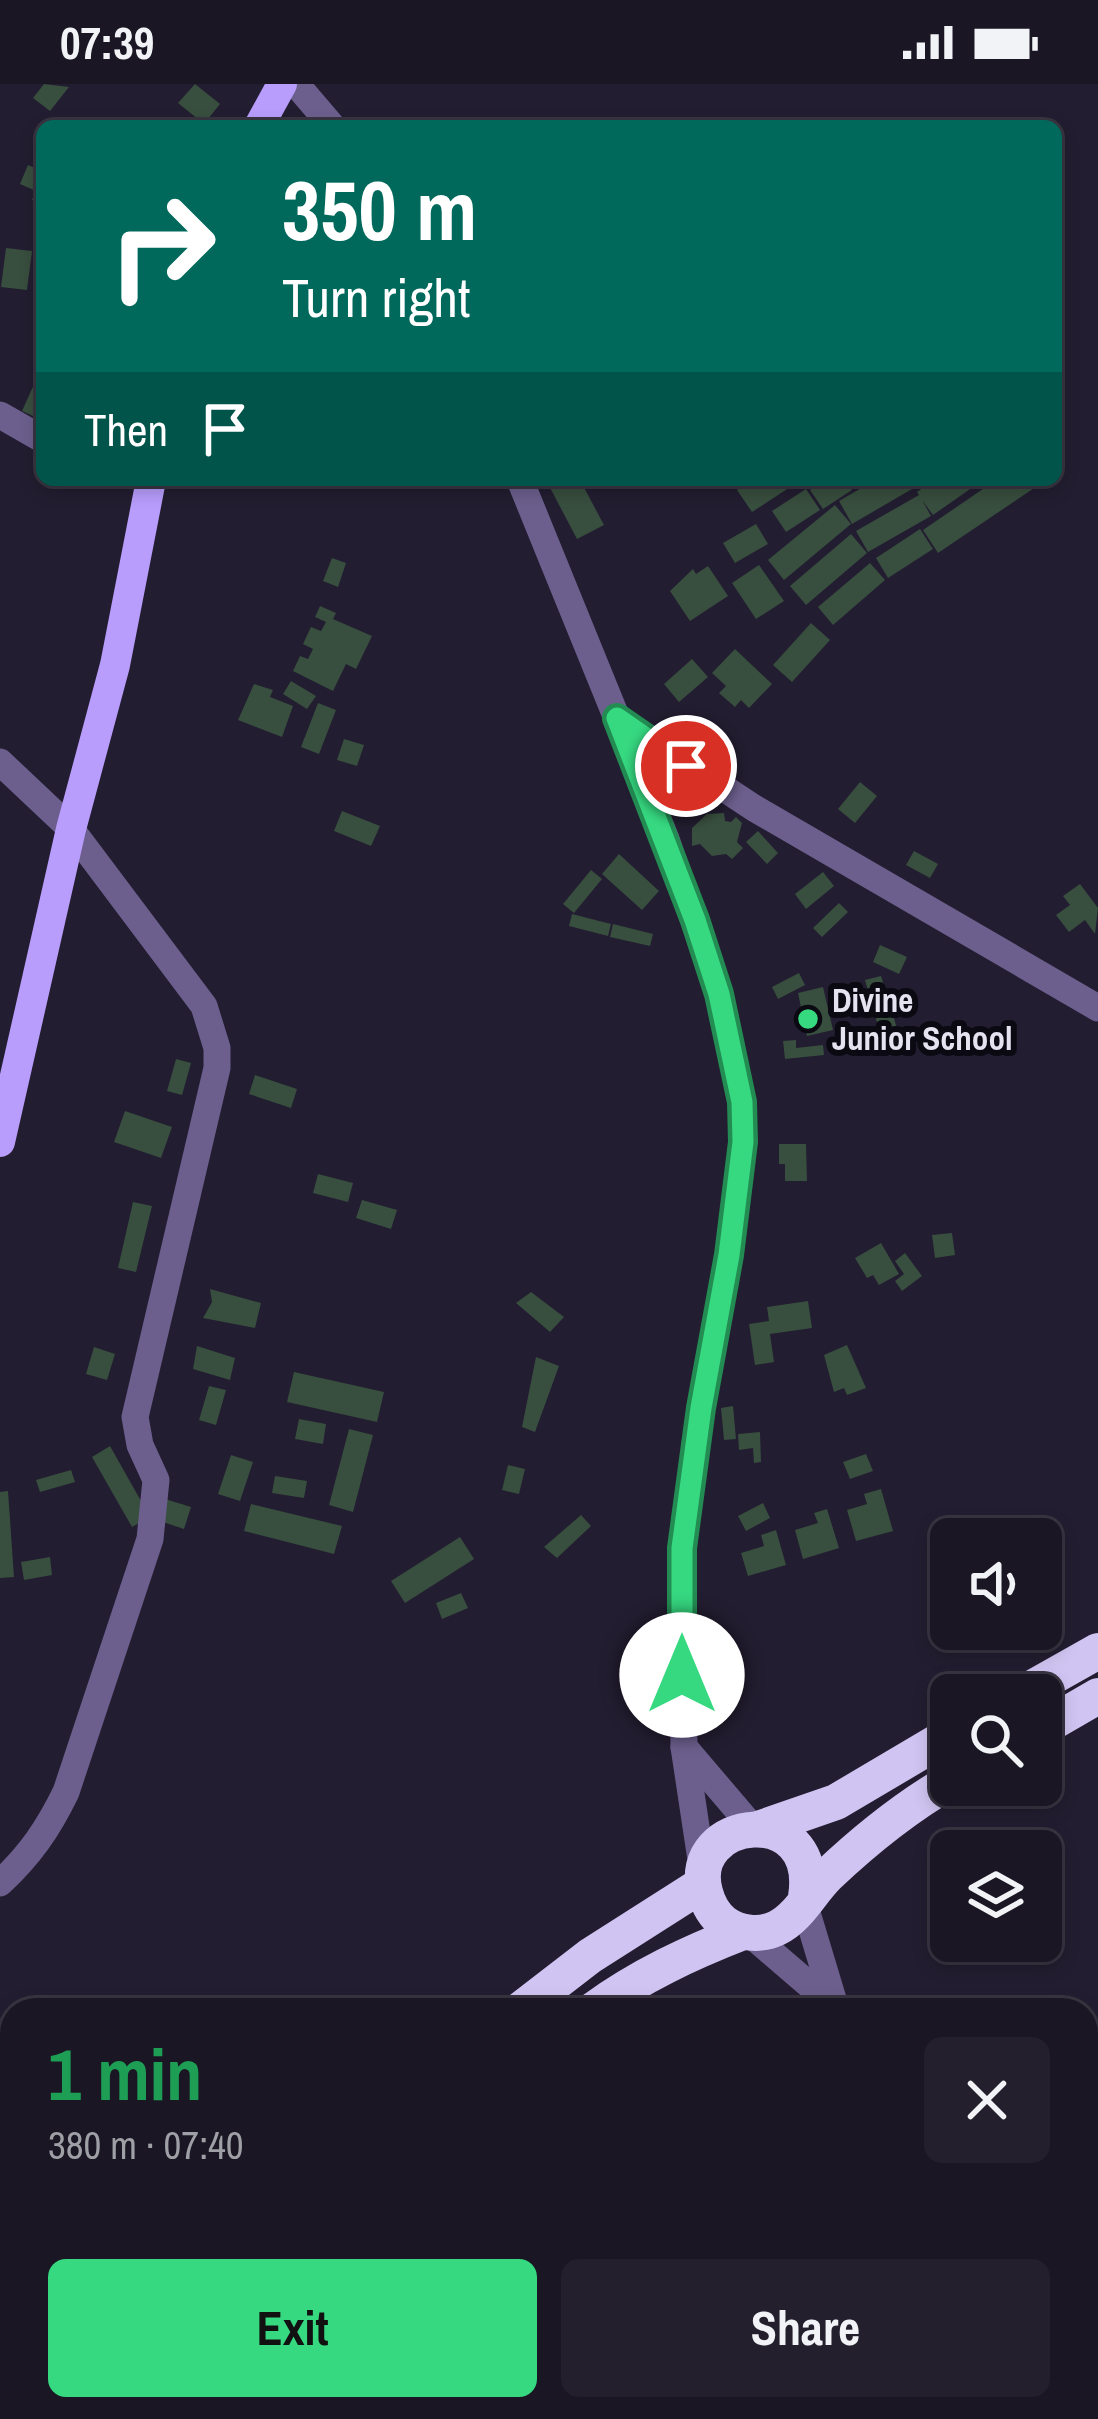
<!DOCTYPE html>
<html lang="en">
<head>
<meta charset="utf-8">
<style>
  body { margin:0; font-family:"Archivo Narrow",sans-serif; background:#231f2c; color:#f1f3f6; height:100vh; display:flex; flex-direction:column; font-size:45px; white-space:nowrap }
  * { box-sizing:border-box; margin:0 }
  p { font-size:39px; color:#9f9fa6 }
  .icon { flex:none; width:66px; height:66px; fill:none; stroke:currentColor; stroke-width:2; stroke-linecap:round; stroke-linejoin:round }
  .map { position:relative; flex:1; overflow:hidden }
  .details { position:absolute; left:0px; top:1914px; width:1098px; height:423px; display:flex; flex-direction:column; background:#1a1624; border-radius:36px 36px 0 0; box-shadow:0 6px 18px #0003,0 0 0 3px #383541 }
  .details>* { flex:none }
  .guide { position:absolute; left:36px; top:36px; width:1026px; height:366px; border-radius:18px; box-shadow:0 6px 18px #0003,0 0 0 3px #383541; background:#00695c; color:#fff; overflow:hidden }
  .buttons { position:absolute; left:930px; top:1434px; display:grid; gap:24px }
  .buttons a { display:grid; place-items:center; width:132px; height:132px; border-radius:18px; background:#1a1624; box-shadow:0 6px 18px #0003,0 0 0 3px #383541; font-size:60px }
  .pin { position:absolute; display:grid; place-items:center; width:102px; height:102px; color:#fff; margin:-51px; border:6px solid #fff; border-radius:50%; box-shadow:0 3px 12px #0007 }
  .me { position:absolute; width:132px; margin:-66px; rotate:0deg; stroke-linejoin:round; filter:drop-shadow(0 0 9px #0008) }
  .turn { display:flex; align-items:center; gap:42px; height:252px; padding:0 48px; font-size:54px }
  .turn .icon { width:156px; height:156px; stroke-width:2.5 }
  .turn b { display:block; font-size:84px; line-height:102px }
  .then { display:flex; align-items:center; height:114px; padding:0 48px; background:#0003; gap:24px; font-size:45px }
  .round { display:grid; place-items:center; flex:none; width:126px; height:126px; border-radius:18px; background:#231f2c }
  .head { display:flex; align-items:center; justify-content:space-between; height:204px; padding:0 48px }
  h1 { font-size:72px; font-weight:800; line-height:90px; color:#1e9e55 }
  .action { display:flex; gap:24px; margin-top:auto; padding:24px 48px }
  .action a { flex:1; height:138px; border-radius:18px; background:#36d880; color:#111; font-size:48px; font-weight:800; line-height:138px; text-align:center }
  .action a+a { background:#231f2c; color:#f1f3f6 }
  .status { display:flex; justify-content:space-between; align-items:center; height:84px; padding:0 60px; background:#1a1624; direction:ltr }
  .status svg { height:33px; fill:currentColor }
  .map>svg:first-child { display:block }
  .building { fill:#384e3e }
  .lines { fill:none; stroke-linecap:round; stroke-linejoin:round }
  .minor { stroke:#6c5f8d; stroke-width:27 }
  .major { stroke:#b89dfc; stroke-width:30 }
  .highway { stroke:#d0c5f2; stroke-width:36 }
  .route-casing { stroke:#238c53; stroke-width:30 }
  .route { stroke:#36d880; stroke-width:21 }
  .poi-dot { fill:#36d880; stroke:#0b0911; stroke-width:4.5 }
  .labels { text-anchor:middle; stroke-width:12; stroke-linejoin:round; paint-order:stroke }
  .poi-label { font-size:33px; font-weight:bold; fill:#e6e3f1; stroke:#0b0911; text-anchor:start }
</style>
</head>
<body>
<div class="status"><b>07:39</b><svg viewBox="0 0 49 12"><path d="M0 12V9h3v3zM5 12V6h3v6zM10 12V3h3v9zM15 12V0h3v12zM26 1h20v11H26zM47 4h2v5h-2z"/></svg></div>
<div class="map">
<svg width="1098" height="2335" viewBox="0 0 1098 2335">
  <rect width="100%" height="100%" fill="#221d30"/>
  <g class="building">
    <path d="M 44,0 L 69,3 L 50,27 L 33,14 Z"/>
    <path d="M 195,0 L 220,20 L 204,40 L 178,19 Z"/>
    <path d="M 28,81 L 42,87 L 42,120 L 32,116 L 36,107 L 20,100 Z"/>
    <path d="M 6,164 L 32,167 L 27,206 L 1,203 Z"/>
    <path d="M 36,296 L 42,299 L 42,336 L 22,327 Z"/>
    <path d="M 546,396 L 580,396 L 604,441 L 577,455 Z"/>
    <path d="M 751,396 L 801,396 L 752,428 L 737,406 Z"/>
    <path d="M 826,396 L 845,396 L 852,406 L 823,425 L 810,406 Z"/>
    <path d="M 875,396 L 907,396 L 912,405 L 852,440 L 839,417 Z"/>
    <path d="M 934,396 L 983,396 L 933,431 L 922,416 L 931,432 L 868,468 L 856,447 L 919,411 L 917,408 Z"/>
    <path d="M 996,396 L 1046,396 L 938,469 L 923,446 Z"/>
    <path d="M 806,405 L 820,426 L 786,448 L 772,427 Z"/>
    <path d="M 835,421 L 851,440 L 784,496 L 768,476 Z"/>
    <path d="M 756,440 L 768,460 L 735,479 L 723,459 Z"/>
    <path d="M 920,445 L 933,465 L 888,494 L 876,474 Z"/>
    <path d="M 851,450 L 867,469 L 806,521 L 790,502 Z"/>
    <path d="M 332,474 L 346,479 L 338,503 L 323,497 Z"/>
    <path d="M 870,479 L 885,496 L 833,541 L 818,523 Z"/>
    <path d="M 759,481 L 784,517 L 756,535 L 732,499 Z"/>
    <path d="M 708,482 L 728,512 L 690,537 L 670,507 L 693,485 L 696,490 Z"/>
    <path d="M 320,522 L 336,529 L 333,535 L 372,552 L 356,585 L 346,580 L 333,607 L 293,587 L 300,572 L 308,575 L 313,565 L 303,560 L 311,543 L 321,547 L 326,538 L 315,533 Z"/>
    <path d="M 811,539 L 830,556 L 792,598 L 773,581 Z"/>
    <path d="M 735,565 L 772,600 L 749,624 L 741,616 L 735,623 L 719,609 L 726,602 L 712,589 Z"/>
    <path d="M 692,575 L 708,593 L 679,618 L 664,600 Z"/>
    <path d="M 291,597 L 316,612 L 307,625 L 283,610 Z"/>
    <path d="M 254,600 L 273,606 L 270,613 L 293,622 L 282,653 L 238,636 Z"/>
    <path d="M 318,619 L 336,626 L 319,670 L 301,663 Z"/>
    <path d="M 344,655 L 364,661 L 357,682 L 337,676 Z"/>
    <path d="M 860,698 L 877,712 L 855,739 L 838,725 Z"/>
    <path d="M 342,727 L 380,742 L 371,762 L 334,747 Z"/>
    <path d="M 724,729 L 725,737 L 731,738 L 736,733 L 742,739 L 737,758 L 743,764 L 732,775 L 726,770 L 712,772 L 700,760 L 692,762 L 692,744 L 707,730 Z"/>
    <path d="M 758,747 L 778,769 L 767,780 L 746,758 Z"/>
    <path d="M 914,767 L 938,780 L 930,794 L 906,781 Z"/>
    <path d="M 619,770 L 659,807 L 642,826 L 602,790 Z"/>
    <path d="M 591,786 L 602,795 L 574,829 L 563,820 Z"/>
    <path d="M 823,788 L 834,802 L 806,825 L 795,810 Z"/>
    <path d="M 1080,800 L 1098,824 L 1095,850 L 1085,836 L 1069,848 L 1056,831 L 1070,821 L 1063,812 Z"/>
    <path d="M 839,819 L 848,828 L 822,853 L 813,844 Z"/>
    <path d="M 572,830 L 611,840 L 608,852 L 569,842 Z"/>
    <path d="M 613,840 L 653,850 L 650,862 L 610,853 Z"/>
    <path d="M 880,861 L 907,873 L 899,890 L 873,878 Z"/>
    <path d="M 799,889 L 805,901 L 778,915 L 772,903 Z"/>
    <path d="M 881,892 L 899,951 L 882,956 L 865,896 Z"/>
    <path d="M 823,903 L 833,946 L 807,952 L 798,909 Z"/>
    <path d="M 876,944 L 877,964 L 840,967 L 838,946 Z"/>
    <path d="M 796,956 L 796,964 L 823,961 L 824,971 L 785,975 L 783,957 Z"/>
    <path d="M 176,975 L 191,979 L 182,1011 L 167,1007 Z"/>
    <path d="M 255,991 L 297,1005 L 291,1024 L 249,1010 Z"/>
    <path d="M 125,1027 L 172,1043 L 161,1074 L 114,1058 Z"/>
    <path d="M 779,1060 L 806,1060 L 807,1097 L 785,1097 L 785,1080 L 779,1080 Z"/>
    <path d="M 318,1090 L 353,1099 L 348,1118 L 313,1109 Z"/>
    <path d="M 362,1116 L 397,1126 L 391,1145 L 356,1134 Z"/>
    <path d="M 133,1118 L 152,1122 L 136,1188 L 118,1184 Z"/>
    <path d="M 952,1149 L 955,1171 L 935,1174 L 932,1151 Z"/>
    <path d="M 881,1159 L 899,1190 L 879,1201 L 873,1191 L 867,1194 L 855,1174 Z"/>
    <path d="M 905,1169 L 922,1192 L 902,1207 L 895,1197 L 904,1190 L 895,1177 Z"/>
    <path d="M 210,1205 L 261,1219 L 255,1244 L 203,1234 L 212,1218 Z"/>
    <path d="M 531,1208 L 564,1233 L 550,1248 L 516,1219 Z"/>
    <path d="M 808,1217 L 812,1244 L 770,1250 L 774,1278 L 755,1281 L 749,1240 L 769,1237 L 767,1223 Z"/>
    <path d="M 847,1261 L 866,1304 L 847,1311 L 844,1304 L 834,1308 L 824,1271 Z"/>
    <path d="M 197,1262 L 235,1274 L 230,1296 L 193,1285 Z"/>
    <path d="M 94,1263 L 115,1270 L 107,1296 L 86,1290 Z"/>
    <path d="M 536,1273 L 559,1282 L 535,1348 L 522,1343 Z"/>
    <path d="M 294,1288 L 384,1308 L 377,1338 L 287,1318 Z"/>
    <path d="M 209,1302 L 226,1306 L 216,1341 L 199,1336 Z"/>
    <path d="M 733,1322 L 736,1355 L 724,1356 L 721,1324 Z"/>
    <path d="M 299,1335 L 326,1340 L 323,1360 L 295,1355 Z"/>
    <path d="M 349,1345 L 373,1351 L 353,1428 L 329,1421 Z"/>
    <path d="M 760,1348 L 761,1378 L 754,1379 L 753,1364 L 739,1366 L 738,1350 Z"/>
    <path d="M 110,1362 L 150,1433 L 132,1443 L 92,1373 Z"/>
    <path d="M 866,1370 L 873,1387 L 850,1395 L 843,1378 Z"/>
    <path d="M 231,1371 L 253,1378 L 240,1417 L 218,1410 Z"/>
    <path d="M 508,1381 L 525,1385 L 519,1410 L 502,1406 Z"/>
    <path d="M 71,1386 L 75,1398 L 40,1408 L 36,1396 Z"/>
    <path d="M 275,1392 L 307,1397 L 304,1414 L 272,1409 Z"/>
    <path d="M 881,1405 L 893,1447 L 856,1457 L 847,1426 L 867,1420 L 864,1410 Z"/>
    <path d="M 8,1407 L 14,1493 L 0,1494 L 0,1408 Z"/>
    <path d="M 165,1415 L 191,1423 L 184,1445 L 157,1436 Z"/>
    <path d="M 763,1419 L 770,1434 L 746,1447 L 738,1432 Z"/>
    <path d="M 251,1420 L 342,1442 L 334,1470 L 244,1447 Z"/>
    <path d="M 827,1425 L 839,1464 L 803,1475 L 795,1446 L 818,1439 L 814,1429 Z"/>
    <path d="M 581,1431 L 591,1442 L 557,1474 L 544,1463 Z"/>
    <path d="M 776,1446 L 786,1481 L 748,1492 L 741,1469 L 764,1462 L 761,1451 Z"/>
    <path d="M 460,1453 L 474,1475 L 405,1519 L 391,1497 Z"/>
    <path d="M 50,1473 L 52,1491 L 24,1496 L 21,1478 Z"/>
    <path d="M 461,1509 L 468,1524 L 442,1535 L 436,1519 Z"/>
  </g>
  <g class="lines">
    <g class="minor">
      <path d="M 296,0 L 332,42"/>
      <path d="M 0,331 L 42,355"/>
      <path d="M 520,396 L 666,755 L 719,911 L 742,1018 L 743,1058 L 729,1171 L 701,1324 L 682,1464 L 684,1663 L 703,1789"/>
      <path d="M 619,635 L 754,724 L 1098,924"/>
      <path d="M 0,678 L 71,745 L 204,922 L 217,964 L 217,984 L 135,1333 L 140,1361 L 156,1396 L 150,1455 L 66,1708 C 48,1745 30,1771 0,1799"/>
      <path d="M 684,1663 L 753,1744"/>
      <path d="M 804,1819 L 835,1922"/>
      <path d="M 749,1849 L 835,1923"/>
      <path d="M 1065,2325 L 1073,2335"/>
      <path d="M 989,2335 L 991,2325"/>
    </g>
    <g class="major">
      <path d="M 259,42 L 282,0"/>
      <path d="M 0,1058 L 71,745 L 115,581 L 151,396"/>
    </g>
    <g class="highway">
      <path d="M 1020,1611 L 1098,1567"/>
      <path d="M 1041,1645 L 1098,1612"/>
      <path d="M 761,1744 L 836,1718 L 951,1650"/>
      <path d="M 806,1813 C 821,1715 684,1733 705,1808 C 708,1820 714,1831 724,1839 C 739,1850 760,1852 777,1844 C 798,1834 810,1809 827,1792 C 865,1756 906,1723 951,1697"/>
      <path d="M 520,1926 L 590,1872 L 703,1800"/>
      <path d="M 593,1926 C 640,1892 689,1869 743,1848"/>
      <path d="M 64,2335 L 75,2325"/>
      <path d="M 124,2335 L 135,2325"/>
    </g>
  </g>
  <g class="lines">
    <defs>
      <path id="route" d="M 682,1591 L 682,1464 L 701,1324 L 729,1171 L 743,1058 L 742,1018 L 719,910 L 695,836 L 617,634 L 686,682"/>
    </defs>
    <use href="#route" class="route-casing"/>
    <use href="#route" class="route"/>
  </g>
  <circle class="poi-dot" cx="808" cy="935" r="12"/>
  <g class="labels">
    <g class="poi-label">
      <text x="832" y="928">Divine<tspan x="832" dy="38">Junior School</tspan></text>
    </g>
  </g>
</svg>
<div class="buttons">
<a><svg class="icon" aria-label="sound" viewBox="0 0 24 24"><path d="M4 9h4l5-4v14l-5-4H4zM17 9q2 3 0 6"/></svg></a>
<a><svg class="icon" aria-label="search" viewBox="0 0 24 24"><circle cx="10" cy="10" r="6"/><path d="M15 15l6 6"/></svg></a>
<a><svg class="icon" aria-label="layers" viewBox="0 0 24 24"><path d="M12 4l9 5-9 5-9-5zM3 14l9 5 9-5"/></svg></a>
</div>
<div class="pin" style="left:686px;top:682px;background:#d93025"><svg class="icon" aria-label="arrive" viewBox="0 0 24 24"><path d="M6 21V4h12l-3 4 3 4H6"/></svg></div>
<svg class="me" style="left:682px;top:1591px" viewBox="-20 -20 40 40"><circle r="19" fill="#fff"/><path d="M0-13L10 11 0 6-10 11z" fill="#36d880"/></svg>
<div class="guide">
<div class="turn"><svg class="icon" aria-label="right" viewBox="0 0 24 24"><path d="M7 20v-9h11M14 6l5 5-5 5"/></svg><div><b>350 m</b>Turn right</div></div>
<div class="then">Then<svg class="icon" aria-label="arrive" viewBox="0 0 24 24"><path d="M6 21V4h12l-3 4 3 4H6"/></svg></div>
</div>
<section class="details">
<div class="head"><div><h1>1 min</h1><p>380 m · 07:40</p></div><a class="round"><svg class="icon" aria-label="close" viewBox="0 0 24 24"><path d="M6 6l12 12M18 6L6 18"/></svg></a></div>
<div class="action"><a>Exit</a><a>Share</a></div>
</section>
</div>
</body>
</html>
